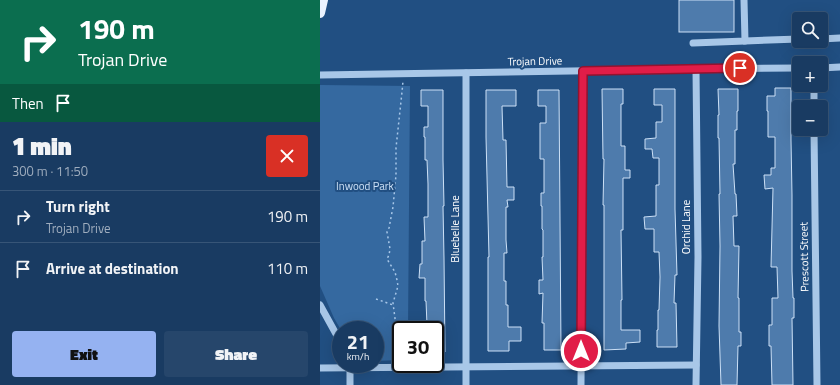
<!DOCTYPE html>
<html lang="en">
<head>
<meta charset="utf-8">
<style>
  body { margin:0; font-family:"Titillium Web",sans-serif; background:#26466b; color:#f1f3f6; height:100vh; display:flex; flex-direction:column; font-size:15px; white-space:nowrap }
  * { box-sizing:border-box; margin:0 }
  p { font-size:13px; color:#9fadbe }
  .icon { flex:none; width:22px; height:22px; fill:none; stroke:currentColor; stroke-width:2; stroke-linecap:round; stroke-linejoin:round }
  .map { position:relative; flex:1; overflow:hidden }
  .drawer { display:flex; flex-direction:column; background:#193b62; width:320px }
  .drawer>* { flex:none }
  .top-card { background:#0b6e4f; color:#fff; overflow:hidden }
  .controls { position:absolute; left:472px; top:12px; display:grid; gap:8px }
  .controls a { display:grid; place-items:center; width:36px; height:36px; border-radius:4px; background:#193b62; box-shadow:0 4px 16px #0002,0 0 0 1px #375577; font-size:20px }
  .speed { position:absolute; left:12px; top:321px; display:flex; gap:8px; font-size:20px; font-weight:700; text-align:center }
  .speed>* { display:grid; place-content:center; width:52px; height:52px; border-radius:50%; background:#193b62; box-shadow:0 4px 16px #0002,0 0 0 1px #375577; line-height:1 }
  .speed small { font-size:10px; font-weight:400 }
  .speed .limit { border:2px solid #111; border-radius:6px; background:#fff; color:#111 }
  .pin { position:absolute; display:grid; place-items:center; width:34px; height:34px; color:#fff; margin:-17px; border:2px solid #fff; border-radius:50%; box-shadow:0 1px 4px #0007 }
  .me { position:absolute; width:44px; margin:-22px; rotate:0deg; stroke-linejoin:round; filter:drop-shadow(0 0 3px #0008) }
  .turn { display:flex; align-items:center; gap:14px; height:84px; padding:0 12px; font-size:18px }
  .turn .icon { width:52px; height:52px; stroke-width:2.5 }
  .turn b { display:block; font-size:28px; line-height:34px }
  .then { display:flex; align-items:center; height:38px; padding:0 12px; background:#0003; gap:8px; font-size:15px }
  .round { display:grid; place-items:center; flex:none; width:42px; height:42px; border-radius:4px; background:#26466b }
  .overview { display:flex; align-items:center; justify-content:space-between; height:68px; padding:0 12px }
  h1 { font-size:24px; font-weight:800; line-height:30px }
  .primary-button { display:flex; gap:8px; margin-top:auto; padding:8px 12px }
  .primary-button a { flex:1; height:46px; border-radius:4px; background:#95b2f1; color:#111; font-size:16px; font-weight:800; line-height:46px; text-align:center }
  .primary-button a+a { background:#26466b; color:#f1f3f6 }
  ul { padding:0; list-style:none }
  li { display:flex; align-items:center; gap:12px; height:52px; padding:0 12px; border-top:1px solid #375577 }
  li div { flex:1 }
  li b { display:block; font-size:15px }
  li em { font-style:normal }
  main { display:flex; flex:1; min-height:0 }
  .map>svg:first-child { display:block }
  .green { fill:#3569a0 }
  .building { fill:#4e7bac; stroke:#cce0f6 }
  .lines { fill:none; stroke-linecap:round; stroke-linejoin:round }
  .path { stroke:#a8c7e8; stroke-width:1.5; stroke-dasharray:2 3; stroke-linecap:butt }
  .minor { stroke:#a8c7e8; stroke-width:7 }
  .major { stroke:#ebf3fe; stroke-width:10 }
  .route-casing { stroke:#92132f; stroke-width:10 }
  .route { stroke:#e11d48; stroke-width:7 }
  .labels { text-anchor:middle; stroke-width:4; stroke-linejoin:round; paint-order:stroke }
  .street-label { font-size:11px; fill:#fff; stroke:#214f82 }
  .park-label { font-size:11px; fill:#cce0f6; stroke:#214f82 }
</style>
</head>
<body>
<main>
<section class="drawer">
<div class="top-card">
<div class="turn"><svg class="icon" aria-label="right" viewBox="0 0 24 24"><path d="M7 20v-9h11M14 6l5 5-5 5"/></svg><div><b>190 m</b>Trojan Drive</div></div>
<div class="then">Then<svg class="icon" aria-label="arrive" viewBox="0 0 24 24"><path d="M6 21V4h12l-3 4 3 4H6"/></svg></div>
</div>
<div class="overview"><div><h1>1 min</h1><p>300 m · 11:50</p></div><a class="round" style="background:#d93025;color:#fff"><svg class="icon" aria-label="close" viewBox="0 0 24 24"><path d="M6 6l12 12M18 6L6 18"/></svg></a></div>
<ul>
<li><svg class="icon" aria-label="right" viewBox="0 0 24 24"><path d="M7 20v-9h11M14 6l5 5-5 5"/></svg><div><b>Turn right</b><p>Trojan Drive</p></div><em>190 m</em></li>
<li><svg class="icon" aria-label="arrive" viewBox="0 0 24 24"><path d="M6 21V4h12l-3 4 3 4H6"/></svg><div><b>Arrive at destination</b></div><em>110 m</em></li>
</ul>
<div class="primary-button"><a>Exit</a><a>Share</a></div>
</section>
<div class="map">
<svg width="520" height="385" viewBox="0 0 520 385">
  <rect width="100%" height="100%" fill="#214f82"/>
  <path class="green" d="M 0,85 L 90,86 L 88,330 L 81,330 L 81,360 L 55,361 L 55,330 L 21,330 L 14,318 L 0,286 Z"/>
  <g class="building">
    <rect x="359" y="0" width="55" height="32"/>
    <path d="M 455,88 L 471,88 L 471,140 L 472,195 L 472,271 L 473,298 L 474,298 L 474,318 L 472,318 L 473,385 L 452,385 L 451,346 L 449,346 L 449,325 L 452,325 L 452,298 L 458,298 L 457,267 L 451,267 L 453,188 L 445,189 L 444,175 L 451,175 L 451,168 L 455,168 L 455,137 L 448,137 L 448,111 L 447,111 L 447,96 L 455,96 Z"/>
    <path d="M 282,89 L 303,89 L 303,104 L 301,104 L 301,146 L 305,146 L 305,170 L 310,170 L 310,178 L 303,178 L 303,230 L 301,230 L 302,300 L 301,300 L 301,330 L 320,330 L 320,342 L 306,343 L 306,349 L 284,350 L 284,205 L 283,205 L 284,159 L 283,159 Z"/>
    <path d="M 334,89 L 355,89 L 355,209 L 357,275 L 355,275 L 354,303 L 356,303 L 357,347 L 337,347 L 337,330 L 338,330 L 338,310 L 339,310 L 340,277 L 339,252 L 334,252 L 334,229 L 325,229 L 324,217 L 336,216 L 336,185 L 339,185 L 339,158 L 333,158 L 332,149 L 325,149 L 325,139 L 336,138 L 336,122 L 342,122 L 342,105 L 334,105 Z"/>
    <path d="M 398,89 L 418,89 L 418,111 L 417,111 L 417,130 L 415,130 L 415,164 L 413,164 L 415,194 L 416,194 L 417,216 L 413,216 L 414,246 L 419,246 L 418,298 L 419,298 L 419,332 L 421,332 L 421,346 L 418,346 L 417,385 L 401,385 L 399,326 L 400,246 L 399,194 L 400,194 L 399,138 L 398,138 L 398,115 L 399,115 Z"/>
    <path d="M 101,90 L 123,90 L 123,160 L 124,206 L 123,206 L 124,258 L 125,352 L 115,352 L 115,330 L 111,330 L 111,325 L 107,325 L 106,301 L 105,301 L 105,278 L 99,278 L 100,264 L 102,264 L 102,241 L 105,241 L 104,217 L 108,217 L 108,184 L 107,160 L 105,160 L 105,137 L 104,137 L 104,127 L 108,127 L 108,106 L 101,106 Z"/>
    <path d="M 166,90 L 196,90 L 196,106 L 182,106 L 183,140 L 186,140 L 187,187 L 194,187 L 194,200 L 187,200 L 188,207 L 186,207 L 186,240 L 187,253 L 184,253 L 184,281 L 186,281 L 186,305 L 188,305 L 188,327 L 201,327 L 201,341 L 189,341 L 189,351 L 168,351 L 168,257 L 169,257 L 166,137 Z"/>
    <path d="M 218,90 L 239,90 L 241,350 L 224,350 L 224,323 L 222,323 L 223,293 L 219,294 L 219,280 L 223,280 L 222,257 L 223,257 L 223,230 L 222,229 L 222,206 L 221,206 L 221,193 L 224,193 L 224,159 L 220,159 L 220,123 L 226,123 L 226,106 L 218,106 Z"/>
  </g>
  <g class="lines">
    <g class="path">
      <path d="M 56,299 L 73,305"/>
      <path d="M 77,359 L 77,334 L 73,303 L 78,286 L 77,280 L 75,272 L 67,259 L 69,255 L 70,249 L 67,232 L 69,228 L 73,207 L 76,175 L 76,148 L 82,92 L 83,81"/>
    </g>
    <g class="minor">
      <path d="M 501,39 L 520,38"/>
      <path d="M 425,41 L 479,39"/>
      <path d="M 373,43 L 425,41 L 424,0"/>
      <path d="M 501,68 L 520,67"/>
      <path d="M 0,75 L 376,69 L 479,68"/>
      <path d="M 494,85 L 494,107"/>
      <path d="M 494,129 L 497,385"/>
      <path d="M 0,305 L 21,343"/>
      <path d="M 30,364 L 30,385"/>
      <path d="M 0,368 L 376,365"/>
      <path d="M 146,385 L 146,73"/>
      <path d="M 261,385 L 263,71"/>
      <path d="M 376,385 L 378,257 L 376,69"/>
    </g>
    <path class="major" d="M 0,13 L 3,0"/>
  </g>
  <g class="lines">
    <defs>
      <path id="route" d="M 261,351 L 263,71 L 420,68"/>
    </defs>
    <use href="#route" class="route-casing"/>
    <use href="#route" class="route"/>
  </g>
  <g class="labels">
    <g class="street-label">
      <text transform="translate(215 61) rotate(-1)" y="4">Trojan Drive</text>
      <text transform="translate(366 227) rotate(-90)" y="4">Orchid Lane</text>
      <text transform="translate(135 229) rotate(-90)" y="4">Bluebelle Lane</text>
      <text transform="translate(484 257) rotate(-91)" y="4">Prescott Street</text>
    </g>
    <g class="park-label">
      <text x="45" y="190">Inwood Park</text>
    </g>
  </g>
</svg>
<div class="controls">
<a><svg class="icon" aria-label="search" viewBox="0 0 24 24"><circle cx="10" cy="10" r="6"/><path d="M15 15l6 6"/></svg></a>
<a>+</a>
<a>−</a>
</div>
<div class="speed"><div>21<small>km/h</small></div><div class="limit">30</div></div>
<div class="pin" style="left:420px;top:68px;background:#d93025"><svg class="icon" aria-label="arrive" viewBox="0 0 24 24"><path d="M6 21V4h12l-3 4 3 4H6"/></svg></div>
<svg class="me" style="left:261px;top:351px" viewBox="-20 -20 40 40"><circle r="17" fill="#e11d48" stroke="#fff" stroke-width="3"/><path d="M0-11L8 9 0 5-8 9z" fill="#fff"/></svg>
</div>
</main>
</body>
</html>
